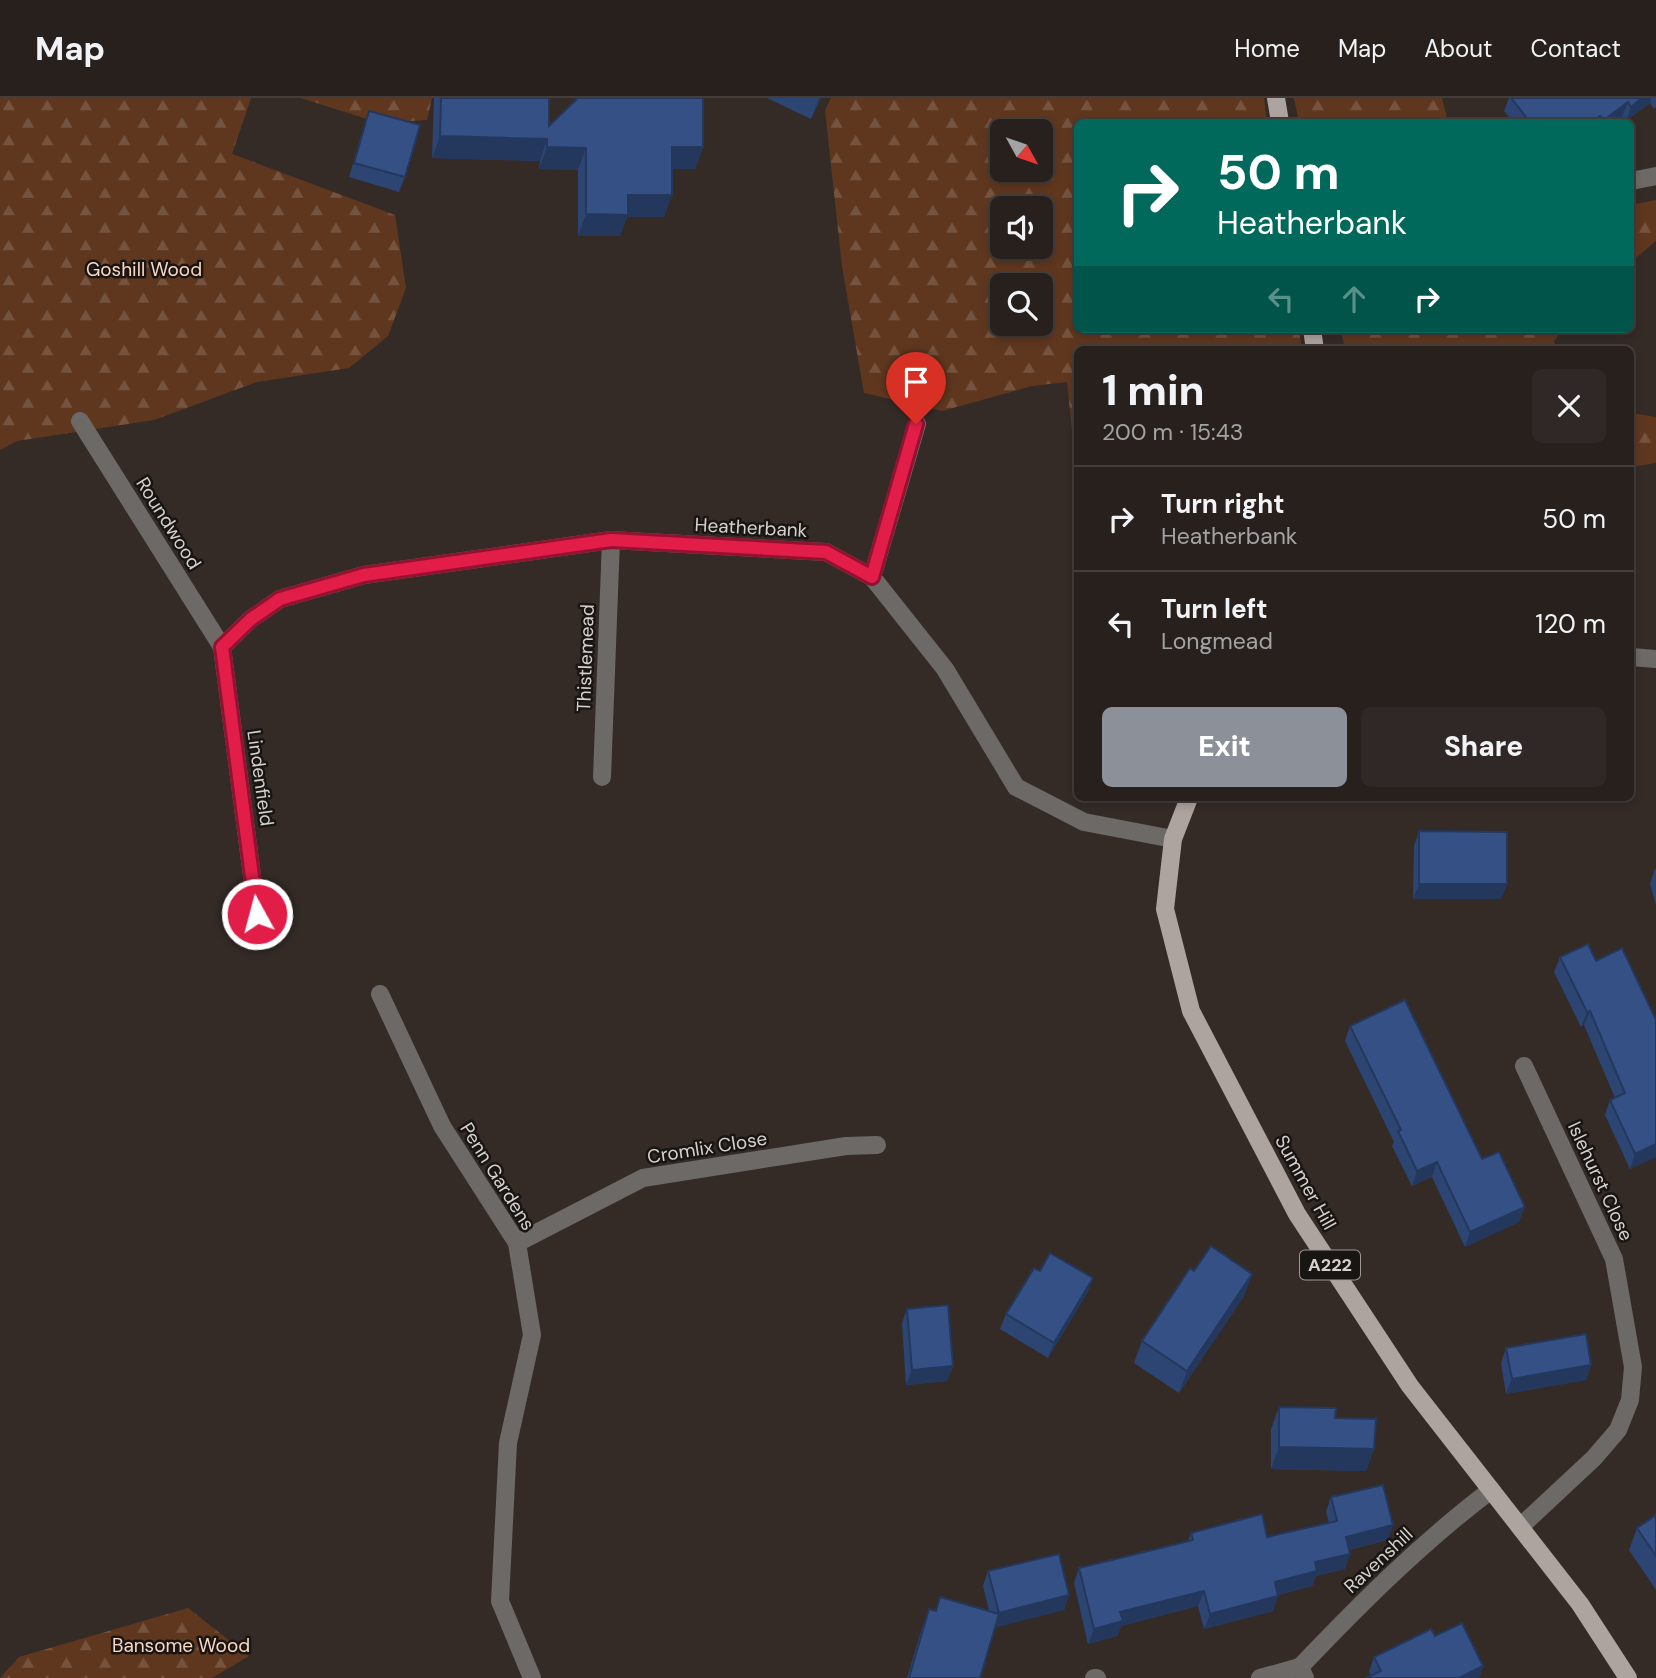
<!DOCTYPE html>
<html lang="en">
<head>
<meta charset="utf-8">
<style>
  body { margin:0; font-family:"DM Sans",sans-serif; background:#2f2826; color:#f1f3f6; height:100vh; display:flex; flex-direction:column; font-size:26px; white-space:nowrap }
  * { box-sizing:border-box; margin:0 }
  p { font-size:23px; color:#a4a3a4 }
  .icon { flex:none; width:38px; height:38px; fill:none; stroke:currentColor; stroke-width:2; stroke-linecap:round; stroke-linejoin:round }
  .map { position:relative; flex:1; overflow:hidden }
  .panel { position:absolute; left:1074px; top:248px; width:560px; height:455px; display:flex; flex-direction:column; background:#27201d; border-radius:10px; box-shadow:0 4px 10px #0003,0 0 0 2px #433e3b }
  .panel>* { flex:none }
  .top-card { position:absolute; left:1074px; top:21px; width:560px; height:214px; border-radius:10px; box-shadow:0 4px 10px #0003,0 0 0 2px #433e3b; background:#00695c; color:#fff; overflow:hidden }
  .needle { width:46px; rotate:130deg }
  .tools { position:absolute; left:990px; top:21px; display:grid; gap:14px }
  .tools a { display:grid; place-items:center; width:63px; height:63px; border-radius:10px; background:#27201d; box-shadow:0 4px 10px #0003,0 0 0 2px #433e3b; font-size:35px }
  .pin { position:absolute; display:grid; place-items:center; width:60px; height:60px; color:#fff; margin:-72px -30px; border-radius:50% 50% 50% 0; rotate:-45deg; box-shadow:0 0 7px #0007 }
  .pin .icon { rotate:45deg }
  .me { position:absolute; width:77px; margin:-38px; rotate:353deg; stroke-linejoin:round; filter:drop-shadow(0 0 5px #0008) }
  .turn { display:flex; align-items:center; gap:24px; height:147px; padding:0 28px; font-size:32px }
  .turn .icon { width:91px; height:91px; stroke-width:2.5 }
  .turn b { display:block; font-size:49px; line-height:60px }
  .lanes { display:flex; align-items:center; height:66px; padding:0 28px; background:#0003; justify-content:center; gap:35px; direction:ltr }
  .lanes .off { opacity:.35 }
  .round { display:grid; place-items:center; flex:none; width:74px; height:74px; border-radius:10px; background:#2f2826 }
  .overview { display:flex; align-items:center; justify-content:space-between; height:119px; padding:0 28px }
  h1 { font-size:42px; font-weight:800; line-height:52px }
  .primary-button { display:flex; gap:14px; margin-top:auto; padding:14px 28px }
  .primary-button a { flex:1; height:80px; border-radius:10px; background:#8c9099; color:#fff; font-size:28px; font-weight:800; line-height:80px; text-align:center }
  .primary-button a+a { background:#2f2826; color:#f1f3f6 }
  ul { padding:0; list-style:none }
  li { display:flex; align-items:center; gap:21px; height:105px; padding:0 28px; border-top:2px solid #433e3b }
  li div { flex:1 }
  li b { display:block; font-size:26px }
  li em { font-style:normal }
  header { display:flex; align-items:center; gap:42px; box-sizing:border-box; height:98px; padding:0 35px; background:#27201d; border-bottom:2px solid #433e3b }
  header strong { font-size:33px }
  nav { display:flex; gap:38px; margin-inline-start:auto; font-size:24px }
  .map>svg:first-child { display:block }
  .forest { fill:url(#forest-firs); fill-rule:evenodd }
  .lines { fill:none; stroke-linecap:round; stroke-linejoin:round }
  .minor { stroke:#6d6967; stroke-width:18 }
  .major { stroke:#ada49f; stroke-width:18 }
  .wall { fill:#2d4572 }
  .shaded-wall { fill:#24385d }
  .building { fill:#345085; stroke:#24385d; stroke-width:2 }
  .route-casing { stroke:#92132f; stroke-width:18 }
  .route { stroke:#e11d48; stroke-width:12 }
  .labels { text-anchor:middle; stroke-width:5; stroke-linejoin:round; paint-order:stroke }
  .shield { fill:#181513; stroke:#9d9996; stroke-width:2 }
  .shield-label { font-size:18px; font-weight:bold; fill:#d6d1ce }
  .park-label { font-size:19px; fill:#fbd6c2; stroke:#181513 }
  .street-label { font-size:19px; fill:#d6d1ce; stroke:#181513 }
</style>
</head>
<body>
<header>
<strong>Map</strong>
<nav><a>Home</a><a>Map</a><a>About</a><a>Contact</a></nav>
</header>
<div class="map">
<svg width="1656" height="1580" viewBox="0 0 1656 1580">
  <defs>
    <pattern id="forest-firs" width="22" height="20" patternUnits="userSpaceOnUse" patternTransform="scale(1.75)"><rect width="22" height="20" fill="#5f371f"/><path d="M5 1l3.5 6h-7zM16 11l3.5 6h-7z" fill="#75533e"/></pattern>
  </defs>
  <rect width="100%" height="100%" fill="#342b27"/>
  <g class="forest">
    <path d="M 0,0 L 251,0 L 232,56 L 395,117 L 406,190 L 388,238 L 349,270 L 257,284 L 154,322 L 17,343 L 0,352 Z"/>
    <path d="M 301,0 L 432,0 L 427,22 L 379,25 Z"/>
    <path d="M 831,0 L 1264,0 L 1267,24 L 1078,24 L 1078,231 L 1299,231 L 1302,252 L 1078,252 L 1078,352 L 1074,352 L 1067,284 L 1032,288 L 942,313 L 864,295 L 842,168 L 825,12 ZM 1041,33 L 1041,72 L 1003,72 L 1003,33 ZM 1003,110 L 1041,110 L 1041,149 L 1003,149 ZM 1041,187 L 1041,226 L 1003,226 L 1003,187 Z"/>
    <path d="M 1294,0 L 1442,0 L 1448,24 L 1299,24 Z"/>
    <path d="M 1656,102 L 1656,143 L 1631,164 L 1631,107 Z"/>
    <path d="M 1341,231 L 1563,231 L 1554,243 L 1556,252 L 1345,252 Z"/>
    <path d="M 1631,315 L 1656,319 L 1656,365 L 1631,369 Z"/>
    <path d="M 188,1510 L 249,1558 L 212,1580 L 0,1580 L 19,1559 Z"/>
  </g>
  <g class="lines">
    <g class="minor">
      <path d="M 1631,83 L 1656,78"/>
      <path d="M 80,323 L 222,549 L 257,816"/>
      <path d="M 872,479 L 917,326"/>
      <path d="M 222,549 L 251,521 L 280,501 L 364,477 L 611,442 L 826,454 L 872,479 L 945,571 L 1016,689 L 1084,724 L 1173,741"/>
      <path d="M 1631,559 L 1656,561"/>
      <path d="M 602,679 L 611,442"/>
      <path d="M 380,896 L 442,1028 L 517,1145 L 532,1237 L 508,1345 L 500,1503 L 532,1580"/>
      <path d="M 517,1145 L 643,1080 L 846,1048 L 877,1047"/>
      <path d="M 1520,1429 L 1594,1360 L 1618,1332 L 1630,1302 L 1633,1269 L 1614,1161 L 1524,968"/>
      <path d="M 1300,1569 C 1360,1506 1421,1445 1491,1392"/>
      <path d="M 1094,1580 L 1097,1580"/>
      <path d="M 1260,1580 L 1300,1569 L 1305,1580"/>
    </g>
    <g class="major">
      <path d="M 1276,0 L 1280,24"/>
      <path d="M 1312,231 L 1315,252"/>
      <path d="M 1189,700 L 1173,741 L 1165,811 L 1191,913 L 1297,1116 L 1410,1288 L 1580,1506 L 1628,1580"/>
    </g>
  </g>
  <g class="wall">
    <path d="M 434,0 L 549,0 L 549,28 L 703,49 L 695,71 L 672,71 L 664,119 L 627,119 L 620,138 L 578,138 L 578,72 L 539,71 L 540,63 L 432,60 Z"/>
    <path d="M 767,0 L 821,0 L 811,21 Z"/>
    <path d="M 1509,0 L 1656,0 L 1656,9 L 1654,11 L 1650,5 L 1626,23 L 1622,19 L 1615,24 L 1513,24 L 1504,13 Z"/>
    <path d="M 369,13 L 405,79 L 399,94 L 349,79 Z"/>
    <path d="M 1419,733 L 1507,786 L 1501,801 L 1413,801 L 1414,748 Z"/>
    <path d="M 1655,771 L 1656,771 L 1656,807 L 1650,786 Z"/>
    <path d="M 1588,846 L 1656,1059 L 1630,1071 L 1605,1017 L 1610,1002 L 1615,1000 L 1584,927 L 1581,929 L 1554,874 L 1560,859 Z"/>
    <path d="M 1350,928 L 1482,1061 L 1519,1124 L 1465,1149 L 1432,1079 L 1412,1088 L 1392,1048 L 1394,1044 L 1345,943 Z"/>
    <path d="M 1040,1173 L 1093,1180 L 1087,1195 L 1048,1260 L 1000,1231 L 1006,1216 Z"/>
    <path d="M 1194,1173 L 1252,1176 L 1244,1198 L 1179,1295 L 1134,1265 L 1142,1243 Z"/>
    <path d="M 907,1211 L 953,1268 L 947,1283 L 906,1287 L 902,1225 Z"/>
    <path d="M 1506,1250 L 1591,1267 L 1586,1282 L 1506,1296 L 1501,1265 Z"/>
    <path d="M 1279,1309 L 1335,1320 L 1374,1351 L 1366,1373 L 1271,1371 L 1271,1331 Z"/>
    <path d="M 1331,1399 L 1388,1442 L 1349,1452 L 1350,1456 L 1345,1471 L 1316,1478 L 1312,1488 L 1278,1497 L 1273,1513 L 1204,1531 L 1198,1508 L 1121,1528 L 1117,1538 L 1088,1546 L 1074,1485 L 1079,1470 L 1188,1443 L 1191,1435 L 1267,1439 L 1329,1425 L 1326,1414 Z"/>
    <path d="M 1656,1417 L 1656,1492 L 1629,1452 L 1637,1430 Z"/>
    <path d="M 988,1473 L 1069,1497 L 1064,1512 L 995,1529 L 980,1580 L 907,1580 L 922,1530 L 929,1511 L 935,1513 L 940,1499 L 989,1513 L 983,1488 Z"/>
    <path d="M 1435,1538 L 1483,1568 L 1479,1580 L 1366,1580 L 1371,1578 L 1369,1574 L 1374,1559 Z"/>
  </g>
  <g class="shaded-wall">
    <path d="M 819,0 L 821,0 L 811,21 Z"/>
    <path d="M 1642,0 L 1651,0 L 1650,5 L 1626,23 L 1631,9 Z"/>
    <path d="M 1628,4 L 1622,19 L 1615,24 L 1603,24 L 1604,22 Z"/>
    <path d="M 440,38 L 547,41 L 540,63 L 432,60 Z"/>
    <path d="M 547,49 L 586,50 L 578,72 L 539,71 Z"/>
    <path d="M 672,49 L 703,49 L 695,71 L 664,71 Z"/>
    <path d="M 628,97 L 672,97 L 664,119 L 627,119 L 620,138 L 578,138 L 586,116 Z"/>
    <path d="M 1419,786 L 1507,786 L 1501,801 L 1413,801 Z"/>
    <path d="M 1590,913 L 1584,927 L 1581,929 L 1587,914 Z"/>
    <path d="M 1656,1046 L 1656,1059 L 1630,1071 L 1635,1056 Z"/>
    <path d="M 1437,1064 L 1432,1079 L 1412,1088 L 1417,1073 Z"/>
    <path d="M 1525,1109 L 1519,1124 L 1465,1149 L 1470,1134 Z"/>
    <path d="M 1252,1176 L 1244,1198 L 1179,1295 L 1187,1273 Z"/>
    <path d="M 1093,1180 L 1087,1195 L 1048,1260 L 1054,1245 Z"/>
    <path d="M 1591,1267 L 1586,1282 L 1506,1296 L 1512,1281 Z"/>
    <path d="M 953,1268 L 947,1283 L 906,1287 L 912,1272 Z"/>
    <path d="M 1279,1349 L 1374,1351 L 1366,1373 L 1271,1371 Z"/>
    <path d="M 1393,1427 L 1388,1442 L 1341,1454 L 1346,1439 Z"/>
    <path d="M 1350,1456 L 1345,1471 L 1316,1478 L 1312,1488 L 1269,1499 L 1275,1484 L 1315,1464 Z"/>
    <path d="M 1204,1493 L 1198,1508 L 1121,1528 L 1117,1538 L 1088,1546 L 1094,1531 L 1120,1514 Z"/>
    <path d="M 1069,1497 L 1064,1512 L 994,1530 L 999,1515 Z"/>
    <path d="M 1278,1498 L 1273,1513 L 1204,1531 L 1210,1516 Z"/>
    <path d="M 1483,1568 L 1479,1580 L 1459,1580 Z"/>
  </g>
  <g class="building">
    <path d="M 441,0 L 549,0 L 549,28 L 578,0 L 703,0 L 703,49 L 672,49 L 672,97 L 628,97 L 628,117 L 586,116 L 586,50 L 547,49 L 547,41 L 440,38 Z"/>
    <path d="M 1511,0 L 1642,0 L 1631,9 L 1628,4 L 1604,22 L 1600,18 L 1592,24 L 1530,24 Z"/>
    <path d="M 369,13 L 420,27 L 405,79 L 354,65 Z"/>
    <path d="M 1419,733 L 1507,734 L 1507,786 L 1419,786 Z"/>
    <path d="M 1588,846 L 1596,863 L 1622,850 L 1656,922 L 1656,1046 L 1635,1056 L 1610,1002 L 1625,995 L 1590,913 L 1587,914 L 1560,859 Z"/>
    <path d="M 1405,902 L 1482,1061 L 1499,1054 L 1525,1109 L 1470,1134 L 1437,1064 L 1417,1073 L 1398,1033 L 1401,1032 L 1350,928 Z"/>
    <path d="M 1211,1148 L 1252,1176 L 1187,1273 L 1142,1243 L 1190,1170 L 1194,1173 Z"/>
    <path d="M 1050,1155 L 1093,1180 L 1054,1245 L 1006,1216 L 1034,1170 L 1040,1173 Z"/>
    <path d="M 948,1207 L 953,1268 L 912,1272 L 907,1211 Z"/>
    <path d="M 1586,1236 L 1591,1267 L 1512,1281 L 1506,1250 Z"/>
    <path d="M 1279,1309 L 1336,1310 L 1335,1320 L 1376,1321 L 1374,1351 L 1279,1349 Z"/>
    <path d="M 1383,1387 L 1393,1427 L 1346,1439 L 1350,1456 L 1315,1464 L 1317,1473 L 1275,1484 L 1278,1498 L 1210,1516 L 1204,1493 L 1120,1514 L 1123,1523 L 1094,1531 L 1079,1470 L 1193,1442 L 1191,1435 L 1262,1416 L 1267,1439 L 1337,1423 L 1331,1399 Z"/>
    <path d="M 1656,1417 L 1656,1458 L 1637,1430 Z"/>
    <path d="M 1059,1456 L 1069,1497 L 999,1515 L 988,1473 Z"/>
    <path d="M 940,1499 L 999,1516 L 980,1580 L 909,1580 L 929,1511 L 936,1513 Z"/>
    <path d="M 1462,1525 L 1483,1568 L 1459,1580 L 1366,1580 L 1381,1573 L 1374,1559 L 1431,1531 L 1435,1538 Z"/>
  </g>
  <g class="lines">
    <defs>
      <path id="route" d="M 257,816 L 222,549 L 251,521 L 280,501 L 364,477 L 611,442 L 826,454 L 872,479 L 916,326"/>
    </defs>
    <use href="#route" class="route-casing"/>
    <use href="#route" class="route"/>
  </g>
  <g class="labels">
    <rect class="shield" x="1300" y="1152.5" width="60" height="29" rx="5"/>
    <g class="shield-label">
      <text x="1330" y="1173">A222</text>
    </g>
    <g class="park-label">
      <text x="144" y="178">Goshill Wood</text>
      <text x="181" y="1554">Bansome Wood</text>
    </g>
    <g class="street-label">
      <text transform="translate(169 425) rotate(58)" y="7">Roundwood</text>
      <text transform="translate(751 429) rotate(3)" y="7">Heatherbank</text>
      <text transform="translate(585 560) rotate(-88)" y="7">Thistlemead</text>
      <text transform="translate(261 680) rotate(82)" y="7">Lindenfield</text>
      <text transform="translate(707 1049) rotate(-9)" y="7">Cromlix Close</text>
      <text transform="translate(498 1078) rotate(58)" y="7">Penn Gardens</text>
      <text transform="translate(1601 1083) rotate(65)" y="7">Islehurst Close</text>
      <text transform="translate(1306 1084) rotate(61)" y="7">Summer Hill</text>
      <text transform="translate(1378 1462) rotate(-43)" y="7">Ravenshill</text>
    </g>
  </g>
</svg>
<div class="tools">
<a><svg class="needle" viewBox="-14 -14 28 28"><path d="M0-13l5 13h-10z" fill="#e53935"/><path d="M0 13l5-13h-10z" fill="#a4a3a4"/></svg></a>
<a><svg class="icon" aria-label="sound" viewBox="0 0 24 24"><path d="M4 9h4l5-4v14l-5-4H4zM17 9q2 3 0 6"/></svg></a>
<a><svg class="icon" aria-label="search" viewBox="0 0 24 24"><circle cx="10" cy="10" r="6"/><path d="M15 15l6 6"/></svg></a>
</div>
<div class="pin" style="left:916px;top:326px;background:#d93025"><svg class="icon" aria-label="arrive" viewBox="0 0 24 24"><path d="M6 21V4h12l-3 4 3 4H6"/></svg></div>
<svg class="me" style="left:257px;top:816px" viewBox="-20 -20 40 40"><circle r="17" fill="#e11d48" stroke="#fff" stroke-width="3"/><path d="M0-11L8 9 0 5-8 9z" fill="#fff"/></svg>
<div class="top-card">
<div class="turn"><svg class="icon" aria-label="right" viewBox="0 0 24 24"><path d="M7 20v-9h11M14 6l5 5-5 5"/></svg><div><b>50 m</b>Heatherbank</div></div>
<div class="lanes"><svg class="icon off" aria-label="left" viewBox="0 0 24 24"><path d="M17 20v-9H6M10 6l-5 5 5 5"/></svg><svg class="icon off" aria-label="ahead" viewBox="0 0 24 24"><path d="M12 20V5M6 11l6-6 6 6"/></svg><svg class="icon" aria-label="right" viewBox="0 0 24 24"><path d="M7 20v-9h11M14 6l5 5-5 5"/></svg></div>
</div>
<section class="panel">
<div class="overview"><div><h1>1 min</h1><p>200 m · 15:43</p></div><a class="round"><svg class="icon" aria-label="close" viewBox="0 0 24 24"><path d="M6 6l12 12M18 6L6 18"/></svg></a></div>
<ul>
<li><svg class="icon" aria-label="right" viewBox="0 0 24 24"><path d="M7 20v-9h11M14 6l5 5-5 5"/></svg><div><b>Turn right</b><p>Heatherbank</p></div><em>50 m</em></li>
<li><svg class="icon" aria-label="left" viewBox="0 0 24 24"><path d="M17 20v-9H6M10 6l-5 5 5 5"/></svg><div><b>Turn left</b><p>Longmead</p></div><em>120 m</em></li>
</ul>
<div class="primary-button"><a>Exit</a><a>Share</a></div>
</section>
</div>
</body>
</html>
